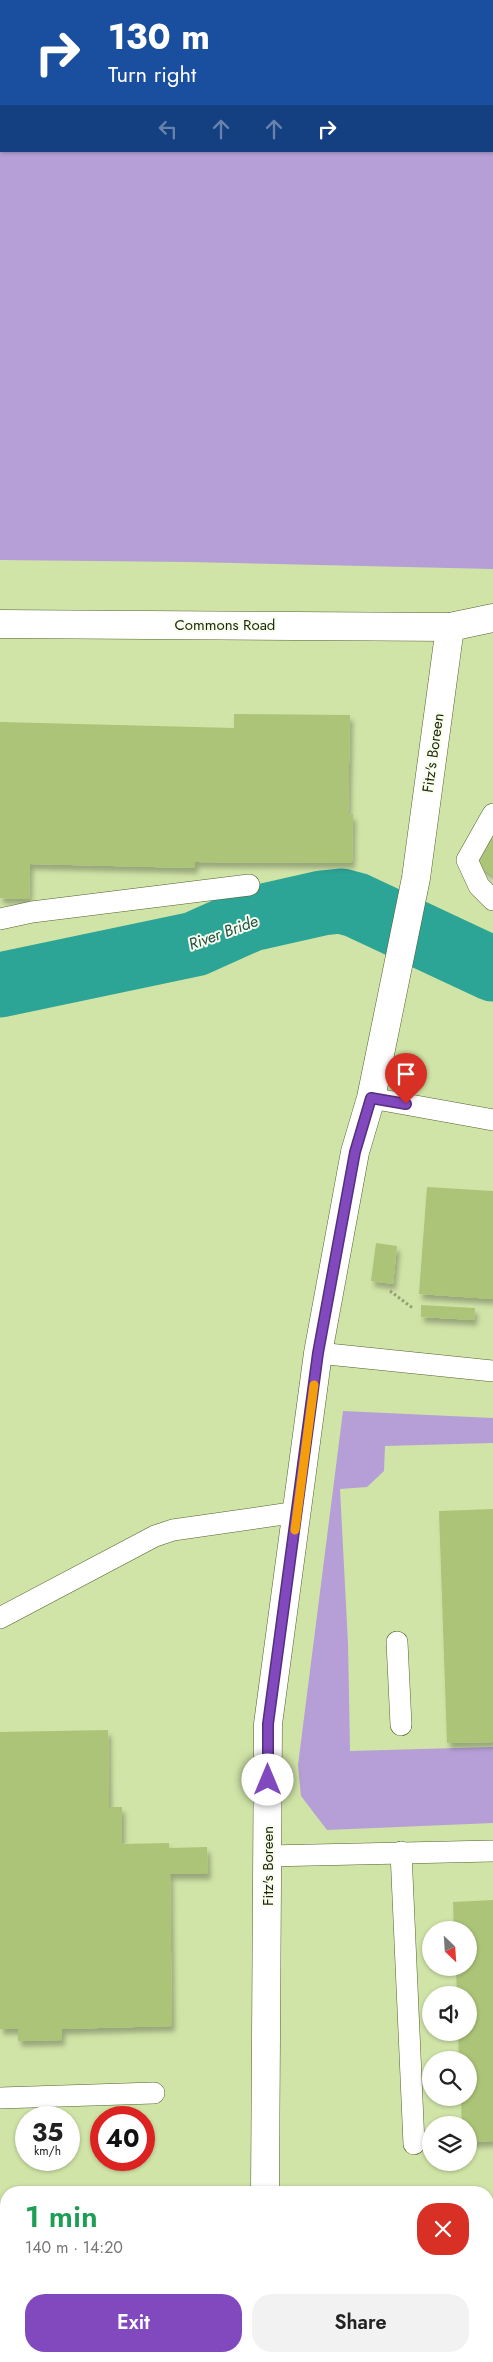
<!DOCTYPE html>
<html lang="en">
<head>
<meta charset="utf-8">
<style>
  body { margin:0; font-family:Jost,sans-serif; background:#f2f2f2; color:#222; height:100vh; display:flex; flex-direction:column; font-size:19px; white-space:nowrap }
  * { box-sizing:border-box; margin:0 }
  p { font-size:16px; color:#767676 }
  .icon { flex:none; width:28px; height:28px; fill:none; stroke:currentColor; stroke-width:2; stroke-linecap:round; stroke-linejoin:round }
  .map { position:relative; flex:1; overflow:hidden }
  .drawer { position:absolute; left:0px; top:2186px; width:494px; height:176px; display:flex; flex-direction:column; background:#fff; border-radius:20px 20px 0 0; box-shadow:0 1px 4px #0004 }
  .drawer>* { flex:none }
  .hud { position:absolute; left:0px; top:0px; width:494px; height:152px; box-shadow:0 1px 4px #0004; background:#1a4fa0; color:#fff; overflow:hidden }
  .needle { width:32px; rotate:155deg }
  .buttons { position:absolute; left:422px; top:1921px; display:grid; gap:10px }
  .buttons a { display:grid; place-items:center; width:55px; height:55px; border-radius:50%; background:#fff; box-shadow:0 1px 4px #0004; font-size:25px }
  .speed { position:absolute; left:15px; top:2106px; display:flex; gap:10px; font-size:25px; font-weight:700; text-align:center }
  .speed>* { display:grid; place-content:center; width:65px; height:65px; border-radius:50%; background:#fff; box-shadow:0 1px 4px #0004; line-height:1 }
  .speed small { font-size:12px; font-weight:400 }
  .speed .limit { border:8px solid #d22; background:#fff; color:#111 }
  .pin { position:absolute; display:grid; place-items:center; width:42px; height:42px; color:#fff; margin:-51px -21px; border-radius:50% 50% 50% 0; rotate:-45deg; box-shadow:0 0 5px #0007 }
  .pin .icon { rotate:45deg }
  .me { position:absolute; width:55px; margin:-28px; rotate:0deg; stroke-linejoin:round; filter:drop-shadow(0 0 4px #0008) }
  .turn { display:flex; align-items:center; gap:18px; height:105px; padding:0 25px; font-size:22px }
  .turn .icon { width:65px; height:65px; stroke-width:2.5 }
  .turn b { display:block; font-size:35px; line-height:42px }
  .lanes { display:flex; align-items:center; height:48px; padding:0 25px; background:#0003; justify-content:center; gap:25px; direction:ltr }
  .lanes .off { opacity:.35 }
  .round { display:grid; place-items:center; flex:none; width:52px; height:52px; border-radius:20px; background:#f2f2f2 }
  .headline { display:flex; align-items:center; justify-content:space-between; height:85px; padding:0 25px }
  h1 { font-size:30px; font-weight:600; line-height:38px; color:#1e9e55 }
  .action { display:flex; gap:10px; margin-top:auto; padding:10px 25px }
  .action a { flex:1; height:58px; border-radius:20px; background:#8249bf; color:#fff; font-size:20px; font-weight:600; line-height:58px; text-align:center }
  .action a+a { background:#f2f2f2; color:#222 }
  .map>svg:first-child { display:block }
  .green { fill:#b59fd6; fill-rule:evenodd }
  .lines { fill:none; stroke-linecap:round; stroke-linejoin:round }
  .river { stroke:#2ca496; stroke-width:65 }
  .building { fill:#acc477; filter:url(#shadow) }
  .service-casing { stroke:#52632b; stroke-width:22 }
  .tertiary-casing { stroke:#52632b; stroke-width:29 }
  .trunk-casing { stroke:#52632b; stroke-width:29 }
  .path { stroke:#92a171; stroke-width:3; stroke-dasharray:2.5 2.5; stroke-linecap:butt }
  .service { stroke:#fff; stroke-width:21 }
  .tertiary { stroke:#fff; stroke-width:28 }
  .trunk { stroke:#fff; stroke-width:28 }
  .route-casing { stroke:#542f7c; stroke-width:12 }
  .route { stroke:#8249bf; stroke-width:9 }
  .slow { stroke:#f59e0b; stroke-width:9 }
  .labels { text-anchor:middle; stroke-width:4; stroke-linejoin:round; paint-order:stroke }
  .street-label { font-size:15px; fill:#1e250d; stroke:#f8feec }
  .water-label { font-size:16px; font-style:italic; fill:#20514a; stroke:#f8feec }
</style>
</head>
<body>
<div class="map">
<svg width="493" height="2362" viewBox="0 0 493 2362">
  <defs>
    <filter id="shadow"><feDropShadow dx="3" dy="5.5" stdDeviation="2.5" flood-color="#0004"/></filter>
  </defs>
  <rect width="100%" height="100%" fill="#d0e4a7"/>
  <g class="green">
    <path d="M 0,0 L 493,0 L 493,569 L 189,562 L 0,560 ZM 1,1 L 492,1 L 492,151 L 1,151 Z"/>
    <path d="M 343,1411 L 493,1418 L 493,1443 L 385,1446 L 384,1471 L 367,1487 L 340,1489 L 348,1643 L 350,1751 L 493,1747 L 493,1823 L 327,1830 L 301,1796 L 298,1765 Z"/>
  </g>
  <g class="lines">
    <path class="river" d="M 0,985 L 195,944 L 251,919 L 322,903 L 341,901 L 356,905 L 493,969"/>
  </g>
  <g class="building">
    <path d="M 234,714 L 350,715 L 348,815 L 353,814 L 352,863 L 195,862 L 195,868 L 30,864 L 29,899 L 0,898 L 0,722 L 234,728 Z"/>
    <path d="M 493,828 L 493,875 L 472,863 Z"/>
    <path d="M 427,1187 L 493,1191 L 493,1299 L 419,1294 Z"/>
    <path d="M 376,1243 L 397,1246 L 393,1284 L 371,1281 Z"/>
    <path d="M 421,1305 L 475,1308 L 474,1320 L 421,1317 Z"/>
    <path d="M 493,1509 L 493,1742 L 447,1743 L 439,1511 Z"/>
    <path d="M 108,1730 L 109,1807 L 122,1807 L 122,1844 L 169,1843 L 169,1848 L 207,1847 L 208,1874 L 170,1874 L 172,2026 L 62,2029 L 62,2040 L 18,2041 L 18,2029 L 0,2029 L 0,1732 Z"/>
    <path d="M 493,1900 L 493,2141 L 469,2142 L 469,2125 L 462,2125 L 461,2098 L 469,2098 L 469,2060 L 459,2060 L 458,2032 L 469,2032 L 469,1995 L 457,1995 L 456,1968 L 469,1968 L 469,1930 L 454,1930 L 453,1902 Z"/>
    <path d="M 124,2356 L 195,2356 L 195,2359 L 124,2362 Z"/>
    <rect x="288" y="2356" width="156" height="6"/>
  </g>
  <g class="lines">
    <defs>
      <g id="service">
        <path d="M 493,814 L 467,860 L 479,886 L 493,900"/>
        <path d="M 0,919 L 32,912 L 249,885"/>
        <path d="M 371,1098 L 493,1120"/>
        <path d="M 318,1353 L 493,1371"/>
        <path d="M 0,1618 L 155,1536 L 173,1530 L 298,1512"/>
        <path d="M 397,1642 L 401,1725"/>
        <path d="M 401,1852 L 414,2144"/>
        <path d="M 268,1856 L 493,1851"/>
        <path d="M 0,2098 L 154,2093"/>
      </g>
      <g id="tertiary">
        <path d="M 265,2192 L 268,1724 L 318,1353 L 355,1152 L 371,1098 L 416,878 L 450,627"/>
        <path d="M 0,2242 L 6,2242"/>
        <path d="M 488,2275 L 493,2276"/>
      </g>
      <path id="trunk" d="M 0,624 L 450,627 L 493,618"/>
    </defs>
    <use href="#service" class="service-casing"/>
    <use href="#tertiary" class="tertiary-casing"/>
    <use href="#trunk" class="trunk-casing"/>
    <path class="path" d="M 390,1291 L 414,1309"/>
    <use href="#service" class="service"/>
    <use href="#tertiary" class="tertiary"/>
    <use href="#trunk" class="trunk"/>
  </g>
  <g class="lines">
    <defs>
      <path id="route" d="M 268,1780 L 268,1724 L 318,1353 L 355,1152 L 371,1098 L 406,1104"/>
    </defs>
    <use href="#route" class="route-casing"/>
    <use href="#route" class="route"/>
    <path class="slow" d="M 295,1530 L 314,1385"/>
  </g>
  <g class="labels">
    <g class="street-label">
      <text x="225" y="630">Commons Road</text>
      <text transform="translate(433 753) rotate(-82)" y="5">Fitz's Boreen</text>
      <text transform="translate(268 1866) rotate(-90)" y="5">Fitz's Boreen</text>
    </g>
    <g class="water-label">
      <text transform="translate(223 932) rotate(-20)" y="6">River Bride</text>
    </g>
  </g>
</svg>
<div class="buttons">
<a><svg class="needle" viewBox="-14 -14 28 28"><path d="M0-13l5 13h-10z" fill="#e53935"/><path d="M0 13l5-13h-10z" fill="#767676"/></svg></a>
<a><svg class="icon" aria-label="sound" viewBox="0 0 24 24"><path d="M4 9h4l5-4v14l-5-4H4zM17 9q2 3 0 6"/></svg></a>
<a><svg class="icon" aria-label="search" viewBox="0 0 24 24"><circle cx="10" cy="10" r="6"/><path d="M15 15l6 6"/></svg></a>
<a><svg class="icon" aria-label="layers" viewBox="0 0 24 24"><path d="M12 4l9 5-9 5-9-5zM3 14l9 5 9-5"/></svg></a>
</div>
<div class="speed"><div>35<small>km/h</small></div><div class="limit">40</div></div>
<div class="pin" style="left:406px;top:1104px;background:#d93025"><svg class="icon" aria-label="arrive" viewBox="0 0 24 24"><path d="M6 21V4h12l-3 4 3 4H6"/></svg></div>
<svg class="me" style="left:268px;top:1780px" viewBox="-20 -20 40 40"><circle r="19" fill="#fff"/><path d="M0-13L10 11 0 6-10 11z" fill="#8249bf"/></svg>
<div class="hud">
<div class="turn"><svg class="icon" aria-label="right" viewBox="0 0 24 24"><path d="M7 20v-9h11M14 6l5 5-5 5"/></svg><div><b>130 m</b>Turn right</div></div>
<div class="lanes"><svg class="icon off" aria-label="left" viewBox="0 0 24 24"><path d="M17 20v-9H6M10 6l-5 5 5 5"/></svg><svg class="icon off" aria-label="ahead" viewBox="0 0 24 24"><path d="M12 20V5M6 11l6-6 6 6"/></svg><svg class="icon off" aria-label="ahead" viewBox="0 0 24 24"><path d="M12 20V5M6 11l6-6 6 6"/></svg><svg class="icon" aria-label="right" viewBox="0 0 24 24"><path d="M7 20v-9h11M14 6l5 5-5 5"/></svg></div>
</div>
<section class="drawer">
<div class="headline"><div><h1>1 min</h1><p>140 m · 14:20</p></div><a class="round" style="background:#d93025;color:#fff"><svg class="icon" aria-label="close" viewBox="0 0 24 24"><path d="M6 6l12 12M18 6L6 18"/></svg></a></div>
<div class="action"><a>Exit</a><a>Share</a></div>
</section>
</div>
</body>
</html>
